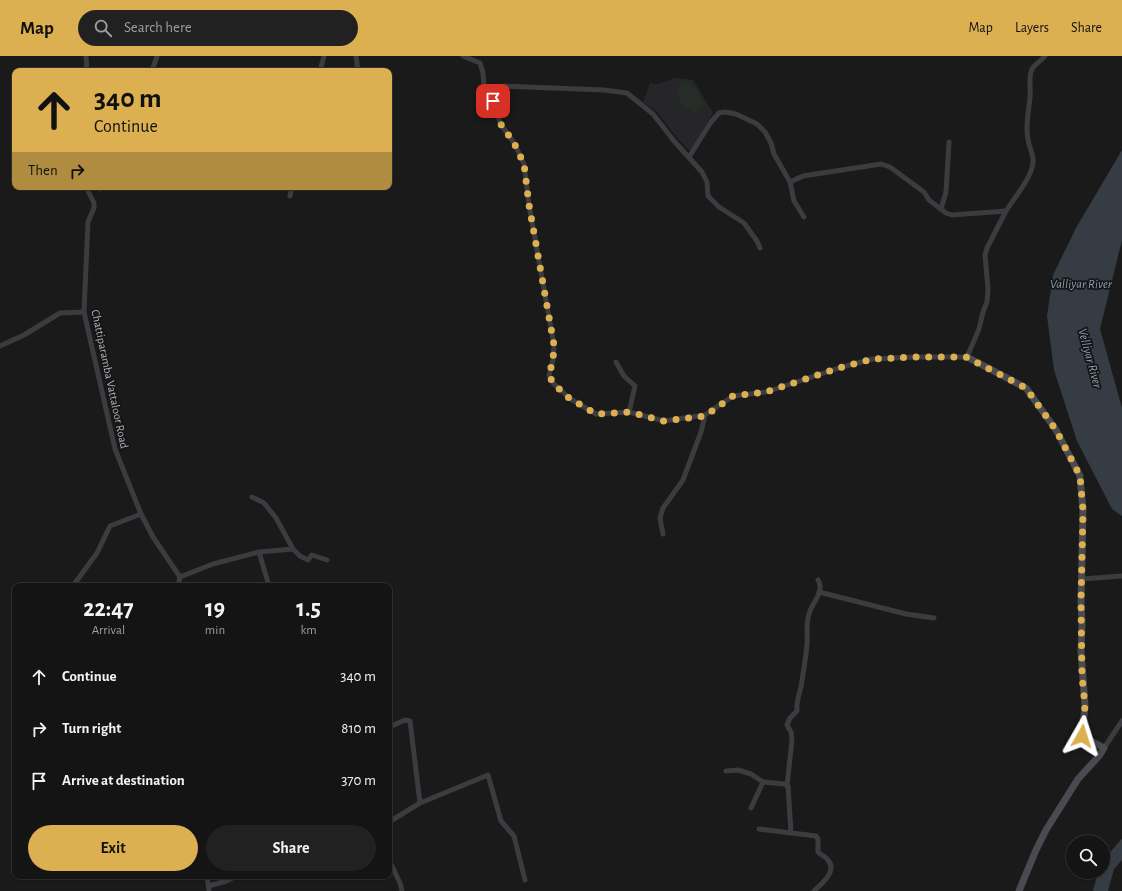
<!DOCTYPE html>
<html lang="en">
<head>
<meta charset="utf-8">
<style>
  body { margin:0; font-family:"Alegreya Sans",sans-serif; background:#212122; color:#f1f3f6; height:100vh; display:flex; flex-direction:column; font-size:15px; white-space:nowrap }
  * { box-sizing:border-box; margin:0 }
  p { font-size:13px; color:#9d9ea0 }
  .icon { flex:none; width:22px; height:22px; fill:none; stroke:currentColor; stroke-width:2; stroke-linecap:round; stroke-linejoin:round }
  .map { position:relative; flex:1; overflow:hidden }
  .drawer { position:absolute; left:12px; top:527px; width:380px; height:296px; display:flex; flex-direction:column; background:#141414; border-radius:8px; box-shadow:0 1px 3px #0004,0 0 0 1px #333334 }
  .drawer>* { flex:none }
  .banner { position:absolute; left:12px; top:12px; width:380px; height:122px; border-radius:8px; box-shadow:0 1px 3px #0004,0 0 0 1px #333334; background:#dcaf51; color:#111; overflow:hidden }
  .tools { position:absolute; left:1066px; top:779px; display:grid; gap:8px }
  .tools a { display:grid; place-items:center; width:44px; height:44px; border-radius:50%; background:#141414; box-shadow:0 1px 3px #0004,0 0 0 1px #333334; font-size:20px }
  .pin { position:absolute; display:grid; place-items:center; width:34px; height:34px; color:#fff; margin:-17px; border-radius:8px; box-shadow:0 2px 6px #0006 }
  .me { position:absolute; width:44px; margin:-22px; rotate:6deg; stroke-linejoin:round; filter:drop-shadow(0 0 3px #0008) }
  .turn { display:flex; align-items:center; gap:14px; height:84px; padding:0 16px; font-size:18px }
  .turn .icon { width:52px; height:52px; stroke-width:2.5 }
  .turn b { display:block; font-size:28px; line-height:34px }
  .then { display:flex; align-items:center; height:38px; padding:0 16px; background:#0003; gap:8px; font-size:15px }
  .eta { display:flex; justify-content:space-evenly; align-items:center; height:68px; text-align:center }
  .eta b { font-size:24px; font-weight:700; line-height:28px }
  .button { display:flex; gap:8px; margin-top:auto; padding:8px 16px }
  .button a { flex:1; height:46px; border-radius:24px; background:#dcaf51; color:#111; font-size:16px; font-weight:700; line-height:46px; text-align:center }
  .button a+a { background:#212122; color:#f1f3f6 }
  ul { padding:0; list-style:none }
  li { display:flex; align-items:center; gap:12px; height:52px; padding:0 16px }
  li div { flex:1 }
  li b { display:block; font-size:15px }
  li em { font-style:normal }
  header { display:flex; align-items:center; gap:24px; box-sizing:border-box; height:56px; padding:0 20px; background:#dcaf51; color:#111 }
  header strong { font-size:19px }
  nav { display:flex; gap:22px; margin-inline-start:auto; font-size:14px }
  .search { width:280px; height:36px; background:#212122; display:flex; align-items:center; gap:10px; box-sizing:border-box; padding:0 14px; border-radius:22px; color:#9d9ea0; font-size:15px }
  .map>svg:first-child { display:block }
  .built { fill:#262628 }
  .green { fill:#262d27 }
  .water { fill:#353c43 }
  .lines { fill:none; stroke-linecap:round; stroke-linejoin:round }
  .street { stroke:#3b3c40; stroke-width:5 }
  .secondary { stroke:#494b50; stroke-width:7 }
  .route { stroke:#dcaf51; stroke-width:7; stroke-dasharray:0 12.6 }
  .labels { text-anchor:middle; stroke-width:3.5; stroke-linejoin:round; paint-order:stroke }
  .street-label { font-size:12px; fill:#aeb1b9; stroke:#151516 }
  .water-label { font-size:13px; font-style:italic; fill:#899daf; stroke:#151516 }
</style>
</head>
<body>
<header>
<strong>Map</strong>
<div class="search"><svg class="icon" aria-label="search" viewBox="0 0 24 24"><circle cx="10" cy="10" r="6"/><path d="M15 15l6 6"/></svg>Search here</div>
<nav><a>Map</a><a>Layers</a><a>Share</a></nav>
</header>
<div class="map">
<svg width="1122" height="835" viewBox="0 0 1122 835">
  <rect width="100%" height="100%" fill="#1a1a1b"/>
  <path class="built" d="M 675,22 L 693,24 L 713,57 L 691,96 L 678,83 L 657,56 L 643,46 L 650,27 L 658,28 Z"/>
  <path class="green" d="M 683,25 C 696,29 703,38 702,52 L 694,57 C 682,48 670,40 683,25 Z"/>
  <g class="water">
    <path d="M 1122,94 L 1122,184 L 1100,273 L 1122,352 L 1122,460 L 1112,453 L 1077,385 L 1054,314 L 1047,260 L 1053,219 L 1076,172 Z"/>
    <path d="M 1122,783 L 1122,804 L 1114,813 L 1108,835 L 1093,835 L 1098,816 L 1103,816 L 1103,805 L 1117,788 Z"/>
  </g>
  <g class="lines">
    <g class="street">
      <path d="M 86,0 L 87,15"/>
      <path d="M 356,0 L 358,15"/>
      <path d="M 463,0 L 480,7 L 483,17 L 485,47 L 488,49 L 491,48 L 499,31 L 503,30 L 604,34 L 627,37 L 653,58 L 674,85 L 702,116 L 707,126 L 708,140 L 719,151 L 744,167 L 757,185 L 760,192"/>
      <path d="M 152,15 L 157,0"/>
      <path d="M 320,15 L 324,0"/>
      <path d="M 493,45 L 500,67 L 514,87 L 524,108 L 529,149 L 554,289 L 553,304 L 549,319 L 553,327 L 569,342 L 596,358 L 629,356 L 664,365 L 705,359 L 733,340 L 766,336 L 842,311 L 873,303 L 914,301 L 967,301 L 979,273 L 983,256 L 987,246 L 988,233 L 985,199 L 987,192 L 1006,155"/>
      <path d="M 689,101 L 711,66 L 719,57 L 725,56 L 736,58 L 757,68 L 765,76 L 771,87 L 774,98 L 790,126 L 794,145 L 804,161"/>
      <path d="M 790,126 L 803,120 L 881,108 L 890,111 L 924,136 L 929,144 L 946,157 L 952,159 L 1006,155 C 1014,142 1031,123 1033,107 C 1034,99 1029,92 1028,83 C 1025,69 1029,55 1030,41 C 1031,32 1028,21 1032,13 C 1035,8 1042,4 1045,0"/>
      <path d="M 86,131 L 94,147 L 94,152 L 88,166 L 84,256 L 115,393 L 141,458 L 153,481 L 180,521 L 178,530"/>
      <path d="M 89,131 L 100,133 L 102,131"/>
      <path d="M 290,140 L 292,131"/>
      <path d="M 941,153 L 946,136 L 949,86"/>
      <path d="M 0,290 L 24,279 L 60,257 L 84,256"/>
      <path d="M 616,306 L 624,320 L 635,330 L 629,356"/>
      <path d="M 252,441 L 264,447 L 276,462 L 293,493 L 300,500 L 308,504 L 312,499 L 327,504"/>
      <path d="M 663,478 L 660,462 L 663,452 L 683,424 L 701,376 L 705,359"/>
      <path d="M 259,496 L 269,530"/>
      <path d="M 180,521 L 213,508 L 259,496 L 293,493"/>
      <path d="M 1082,523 L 1122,520"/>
      <path d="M 75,527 L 97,497 L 110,470 L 141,458"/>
      <path d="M 819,536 L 906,558 L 934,562"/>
      <path d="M 389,671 L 405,664 L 410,665 L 420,747"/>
      <path d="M 1104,692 L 1122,665"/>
      <path d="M 726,715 L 738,714 L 751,718 L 763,726 L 785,728 L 788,730 L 791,777"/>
      <path d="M 787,730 L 792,684 L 791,676 L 787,669 L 790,662 L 797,655 C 796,646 799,639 801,631 C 803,618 806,601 807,588 C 808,577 805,567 810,555 C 813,546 825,535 818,524"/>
      <path d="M 751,752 L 763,726"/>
      <path d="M 389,766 L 420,747 L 488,719 L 501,765 L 514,780 L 525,824"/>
      <path d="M 759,773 L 816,780 L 818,783 L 818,796 C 821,799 826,801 828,804 C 838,815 821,828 814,835"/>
      <path d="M 389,804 L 400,827 L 402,835"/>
      <path d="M 207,820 L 209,835"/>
      <path d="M 209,830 L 226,825 L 237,820"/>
    </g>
    <path class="secondary" d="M 967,301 L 1026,332 L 1056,374 L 1080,420 L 1083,454 L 1081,546 L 1082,567 L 1081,595 L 1085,650 L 1082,680 L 1104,692 L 1099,700 L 1078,723 L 1046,774 L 1036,794 L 1019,835"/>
  </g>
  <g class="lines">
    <path class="route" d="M 493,45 L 500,67 L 514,87 L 524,108 L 529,149 L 554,289 L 553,304 L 549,319 L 553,327 L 569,342 L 596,358 L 629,356 L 664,365 L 705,360 L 733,340 L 766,336 L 842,311 L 873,303 L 914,301 L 966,301 L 1026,332 L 1056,374 L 1080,420 L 1083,454 L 1081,546 L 1082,620 L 1085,650 L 1082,680"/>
  </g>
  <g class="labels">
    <g class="street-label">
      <text transform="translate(110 323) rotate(78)" y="4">Chattiparamba Vattaloor Road</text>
    </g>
    <g class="water-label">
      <text x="1081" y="232">Valliyar River</text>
      <text transform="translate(1091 302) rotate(75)" y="5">Velliyar River</text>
    </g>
  </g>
</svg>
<div class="tools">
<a><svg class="icon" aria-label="search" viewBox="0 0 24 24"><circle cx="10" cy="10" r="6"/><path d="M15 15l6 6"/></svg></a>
</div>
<div class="pin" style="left:493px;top:45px;background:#d93025"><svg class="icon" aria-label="arrive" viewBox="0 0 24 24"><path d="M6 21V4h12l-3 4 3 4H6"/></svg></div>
<svg class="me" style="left:1082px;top:680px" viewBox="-20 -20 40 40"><path d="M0-17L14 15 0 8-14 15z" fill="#dcaf51" stroke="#fff" stroke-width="4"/></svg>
<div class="banner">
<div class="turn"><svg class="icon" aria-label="ahead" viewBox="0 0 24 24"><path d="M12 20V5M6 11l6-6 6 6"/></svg><div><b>340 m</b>Continue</div></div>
<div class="then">Then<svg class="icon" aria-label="right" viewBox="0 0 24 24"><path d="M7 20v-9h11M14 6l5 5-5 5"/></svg></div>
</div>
<section class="drawer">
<div class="eta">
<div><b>22:47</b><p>Arrival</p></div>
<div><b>19</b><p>min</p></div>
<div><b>1.5</b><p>km</p></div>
</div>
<ul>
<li><svg class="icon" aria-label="ahead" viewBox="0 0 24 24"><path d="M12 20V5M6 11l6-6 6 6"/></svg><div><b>Continue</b></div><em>340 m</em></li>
<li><svg class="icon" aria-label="right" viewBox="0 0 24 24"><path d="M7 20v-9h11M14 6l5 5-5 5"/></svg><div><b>Turn right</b></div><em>810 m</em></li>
<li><svg class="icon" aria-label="arrive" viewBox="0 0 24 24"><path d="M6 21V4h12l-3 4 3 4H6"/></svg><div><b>Arrive at destination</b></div><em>370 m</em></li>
</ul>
<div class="button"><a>Exit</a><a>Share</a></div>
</section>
</div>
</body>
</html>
